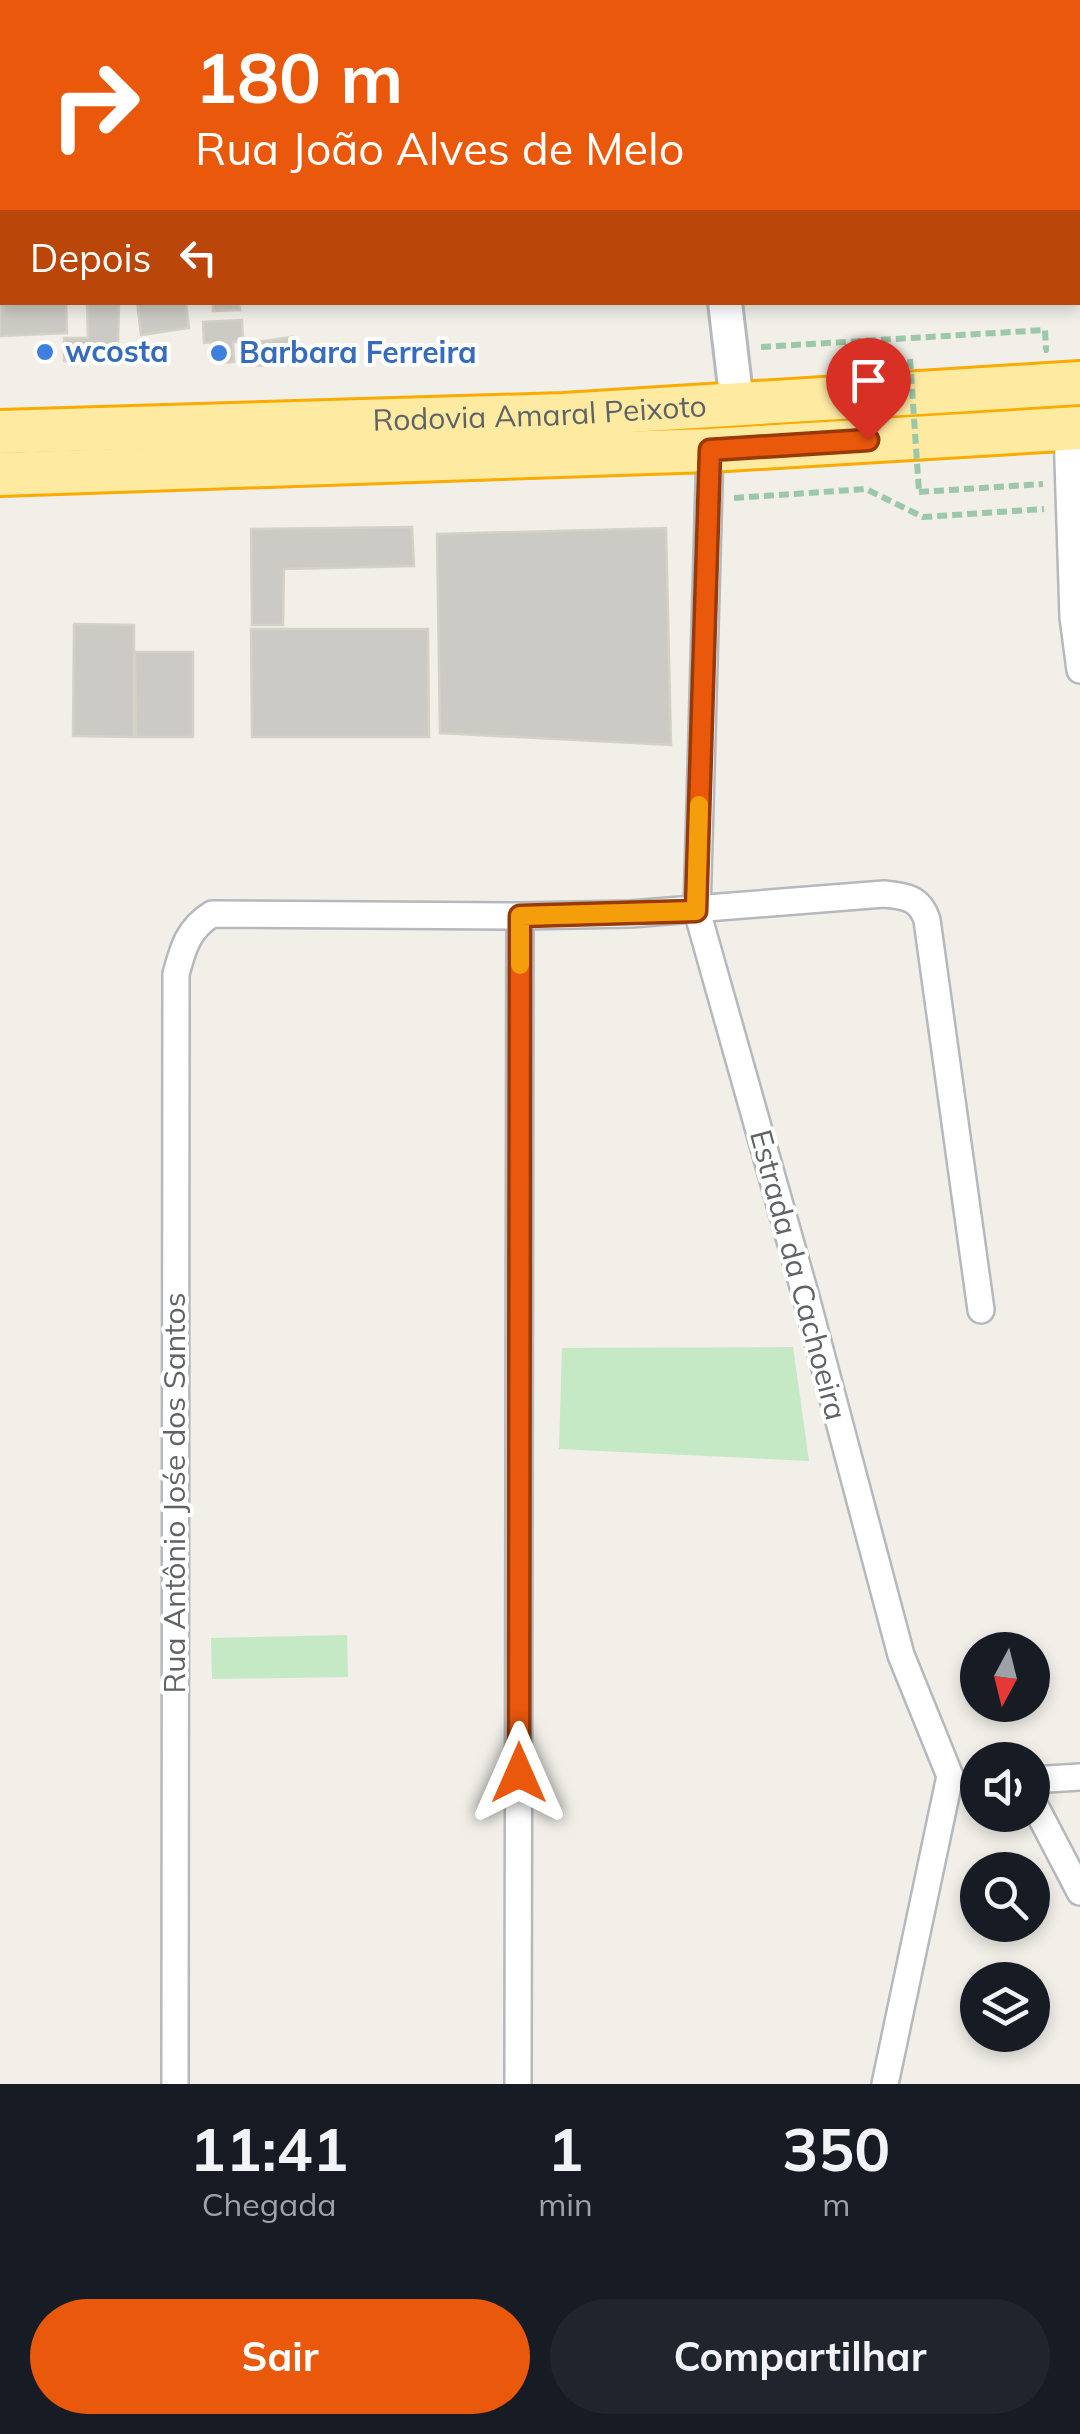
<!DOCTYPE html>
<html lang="pt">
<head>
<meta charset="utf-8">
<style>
  body { margin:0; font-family:Mulish,sans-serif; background:#20242c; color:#f1f3f6; height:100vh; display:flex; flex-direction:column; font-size:38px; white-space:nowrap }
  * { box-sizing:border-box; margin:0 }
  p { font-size:32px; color:#9ea1a6 }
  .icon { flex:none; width:55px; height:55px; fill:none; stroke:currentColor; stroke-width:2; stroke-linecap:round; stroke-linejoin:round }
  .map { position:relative; height:2084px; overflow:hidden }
  .drawer { display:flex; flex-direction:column; background:#171b24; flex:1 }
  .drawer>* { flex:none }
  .guide { position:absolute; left:0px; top:0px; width:1080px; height:305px; box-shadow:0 5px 15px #0003; background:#ea580c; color:#fff; overflow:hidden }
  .needle { width:65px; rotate:187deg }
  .controls { position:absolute; left:960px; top:1632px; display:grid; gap:20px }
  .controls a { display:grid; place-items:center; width:90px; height:90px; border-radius:50%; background:#171b24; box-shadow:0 5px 15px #0003; font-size:50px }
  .pin { position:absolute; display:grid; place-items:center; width:85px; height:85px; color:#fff; margin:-102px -42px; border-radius:50% 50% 50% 0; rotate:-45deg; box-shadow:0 0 10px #0007 }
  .pin .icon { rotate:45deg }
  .me { position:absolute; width:110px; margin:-55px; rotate:0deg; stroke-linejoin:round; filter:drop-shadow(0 0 8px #0008) }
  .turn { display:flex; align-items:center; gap:35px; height:210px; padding:0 30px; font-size:45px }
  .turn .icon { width:130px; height:130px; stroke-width:2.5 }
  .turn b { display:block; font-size:70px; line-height:85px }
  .then { display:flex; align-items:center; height:95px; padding:0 30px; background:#0003; gap:20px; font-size:38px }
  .eta { display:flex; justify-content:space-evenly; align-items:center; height:170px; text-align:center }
  .eta b { font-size:60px; font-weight:700; line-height:70px }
  .button { display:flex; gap:20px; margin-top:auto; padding:20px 30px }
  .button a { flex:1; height:115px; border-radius:60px; background:#ea580c; color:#fff; font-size:40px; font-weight:700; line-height:115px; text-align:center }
  .button a+a { background:#20242c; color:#f1f3f6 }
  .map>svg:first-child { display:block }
  .green { fill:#c5e8c5 }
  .building { fill:#cccac5; stroke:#d6d1c6; stroke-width:2.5 }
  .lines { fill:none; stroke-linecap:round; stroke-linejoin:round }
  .minor-casing { stroke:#b5b8bc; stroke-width:30 }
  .tertiary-casing { stroke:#b5b8bc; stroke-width:38 }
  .trunk-casing { stroke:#f9ab00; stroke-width:48 }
  .path { stroke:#9cc7a9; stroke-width:6; stroke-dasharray:10 5; stroke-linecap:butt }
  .minor { stroke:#fff; stroke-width:25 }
  .tertiary { stroke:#fff; stroke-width:32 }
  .trunk { stroke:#feeaa1; stroke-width:42 }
  .path-bridge { stroke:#9cc7a9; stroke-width:6; stroke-dasharray:10 5; stroke-linecap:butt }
  .route-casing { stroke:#983908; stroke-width:25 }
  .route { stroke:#ea580c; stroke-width:18 }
  .slow { stroke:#f59e0b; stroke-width:18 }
  .shop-dot { fill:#3f7fe0; stroke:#fff; stroke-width:4 }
  .labels { text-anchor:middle; stroke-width:8; stroke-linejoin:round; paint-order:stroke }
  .shop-label { font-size:30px; font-weight:bold; fill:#366cbe; stroke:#fff; text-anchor:start }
  .street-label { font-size:30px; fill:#5f6368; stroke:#fff }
</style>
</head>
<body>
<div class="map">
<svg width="1080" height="2084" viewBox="0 0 1080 2084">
  <rect width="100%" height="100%" fill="#f1efe8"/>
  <g class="green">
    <path d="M 793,1347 L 809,1461 L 559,1449 L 562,1348 Z"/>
    <path d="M 347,1635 L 348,1677 L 212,1679 L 211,1638 Z"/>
  </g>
  <g class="building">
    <path d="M 607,0 L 681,0 L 607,2 Z"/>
    <path d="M 973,0 L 1080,0 L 1080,37 L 1078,37 L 1078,2 L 972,2 Z"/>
    <path d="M 0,222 L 2,222 L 2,302 L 66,302 L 67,333 L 0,336 Z"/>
    <path d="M 87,302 L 119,302 L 118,346 L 93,347 L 93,360 L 64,361 L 64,338 L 88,338 Z"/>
    <path d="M 137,302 L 186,303 L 189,328 L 141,335 Z"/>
    <path d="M 213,302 L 239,302 L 240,310 L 213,311 Z"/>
    <path d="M 242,320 L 243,342 L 233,342 L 234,362 L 220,363 L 219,342 L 204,343 L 203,322 Z"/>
    <path d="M 292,337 L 294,365 L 245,366 L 243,344 Z"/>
    <path d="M 412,527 L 414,566 L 284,569 L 283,625 L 252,625 L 251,529 Z"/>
    <path d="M 666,528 L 671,745 L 440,733 L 437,534 Z"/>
    <path d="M 74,624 L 134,625 L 134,737 L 73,736 Z"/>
    <path d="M 251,629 L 428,629 L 429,737 L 252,737 Z"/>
    <path d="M 135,652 L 193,652 L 193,737 L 136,737 Z"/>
  </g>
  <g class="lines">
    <defs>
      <g id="minor">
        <path d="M 1078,105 L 1080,105"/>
        <path d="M 0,176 L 2,176"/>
        <path d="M 1067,429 L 1073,617 L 1080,670"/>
        <path d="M 710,450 L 697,911 L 806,1297 L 901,1655 L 950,1776 L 885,2084"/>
        <path d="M 1032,1780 L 1080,1777"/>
        <path d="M 1032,1800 L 1080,1892"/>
        <path d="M 175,2084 L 176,974 C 183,948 188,929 212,914 L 520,916 L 630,914 L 884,894 C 906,896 920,898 927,920 L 981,1310"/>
        <path d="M 518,2084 L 520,916"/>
      </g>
      <g id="tertiary">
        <path d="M 721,2 L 721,0"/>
        <path d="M 725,302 L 737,404"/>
      </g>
      <g id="trunk">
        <path id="s1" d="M 0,432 L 564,415 L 1080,383"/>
        <path d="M 0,474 L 710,450 L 1080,428"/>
      </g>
    </defs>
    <use href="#minor" class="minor-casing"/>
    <use href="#tertiary" class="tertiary-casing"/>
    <use href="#trunk" class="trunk-casing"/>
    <g class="path">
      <path d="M 761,347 L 1045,330 L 1046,350 L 1044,350"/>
      <path d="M 919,492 L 1043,484"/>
      <path d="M 734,498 L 866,489 L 923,517 L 1044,509"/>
    </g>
    <use href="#minor" class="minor"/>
    <use href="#tertiary" class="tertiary"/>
    <use href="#trunk" class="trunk"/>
    <path class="path-bridge" d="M 910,359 L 919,492"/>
  </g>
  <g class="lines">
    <defs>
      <path id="route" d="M 519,1773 L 520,916 L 696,911 L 710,450 L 868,440"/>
    </defs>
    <use href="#route" class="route-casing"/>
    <use href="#route" class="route"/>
    <path class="slow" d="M 520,965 L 520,916 L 696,911 L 699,805"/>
  </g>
  <g class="shop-dot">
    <circle cx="45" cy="352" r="10"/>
    <circle cx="219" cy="353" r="10"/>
  </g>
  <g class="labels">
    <g class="shop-label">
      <text x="65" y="362">wcosta</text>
      <text x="239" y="363">Barbara Ferreira</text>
    </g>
    <g class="street-label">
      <text dy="10" stroke="none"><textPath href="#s1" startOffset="540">Rodovia Amaral Peixoto</textPath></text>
      <text transform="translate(798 1275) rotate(75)" y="10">Estrada da Cachoeira</text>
      <text transform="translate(175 1493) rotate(-90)" y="10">Rua Antônio Jośe dos Santos</text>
    </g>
  </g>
</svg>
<div class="controls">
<a><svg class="needle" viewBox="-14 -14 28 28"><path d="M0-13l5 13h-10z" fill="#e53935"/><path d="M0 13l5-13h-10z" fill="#9ea1a6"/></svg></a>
<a><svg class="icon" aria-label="sound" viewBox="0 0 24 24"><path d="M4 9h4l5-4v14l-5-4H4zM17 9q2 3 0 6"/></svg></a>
<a><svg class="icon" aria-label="search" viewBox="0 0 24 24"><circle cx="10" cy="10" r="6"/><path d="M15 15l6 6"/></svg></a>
<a><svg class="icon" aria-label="layers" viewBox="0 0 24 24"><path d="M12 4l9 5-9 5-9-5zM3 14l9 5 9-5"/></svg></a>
</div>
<div class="pin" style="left:868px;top:440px;background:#d93025"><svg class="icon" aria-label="arrive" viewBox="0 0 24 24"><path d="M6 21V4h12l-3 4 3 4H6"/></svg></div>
<svg class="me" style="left:519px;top:1773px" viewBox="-20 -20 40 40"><path d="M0-17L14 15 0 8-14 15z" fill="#ea580c" stroke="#fff" stroke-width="4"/></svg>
<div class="guide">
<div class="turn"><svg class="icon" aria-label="right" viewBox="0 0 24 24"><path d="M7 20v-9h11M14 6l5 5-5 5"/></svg><div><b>180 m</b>Rua João Alves de Melo</div></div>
<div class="then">Depois<svg class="icon" aria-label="left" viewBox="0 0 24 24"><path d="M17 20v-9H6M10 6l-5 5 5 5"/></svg></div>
</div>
</div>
<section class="drawer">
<div class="eta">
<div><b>11:41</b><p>Chegada</p></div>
<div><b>1</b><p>min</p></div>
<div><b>350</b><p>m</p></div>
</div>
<div class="button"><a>Sair</a><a>Compartilhar</a></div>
</section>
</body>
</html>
